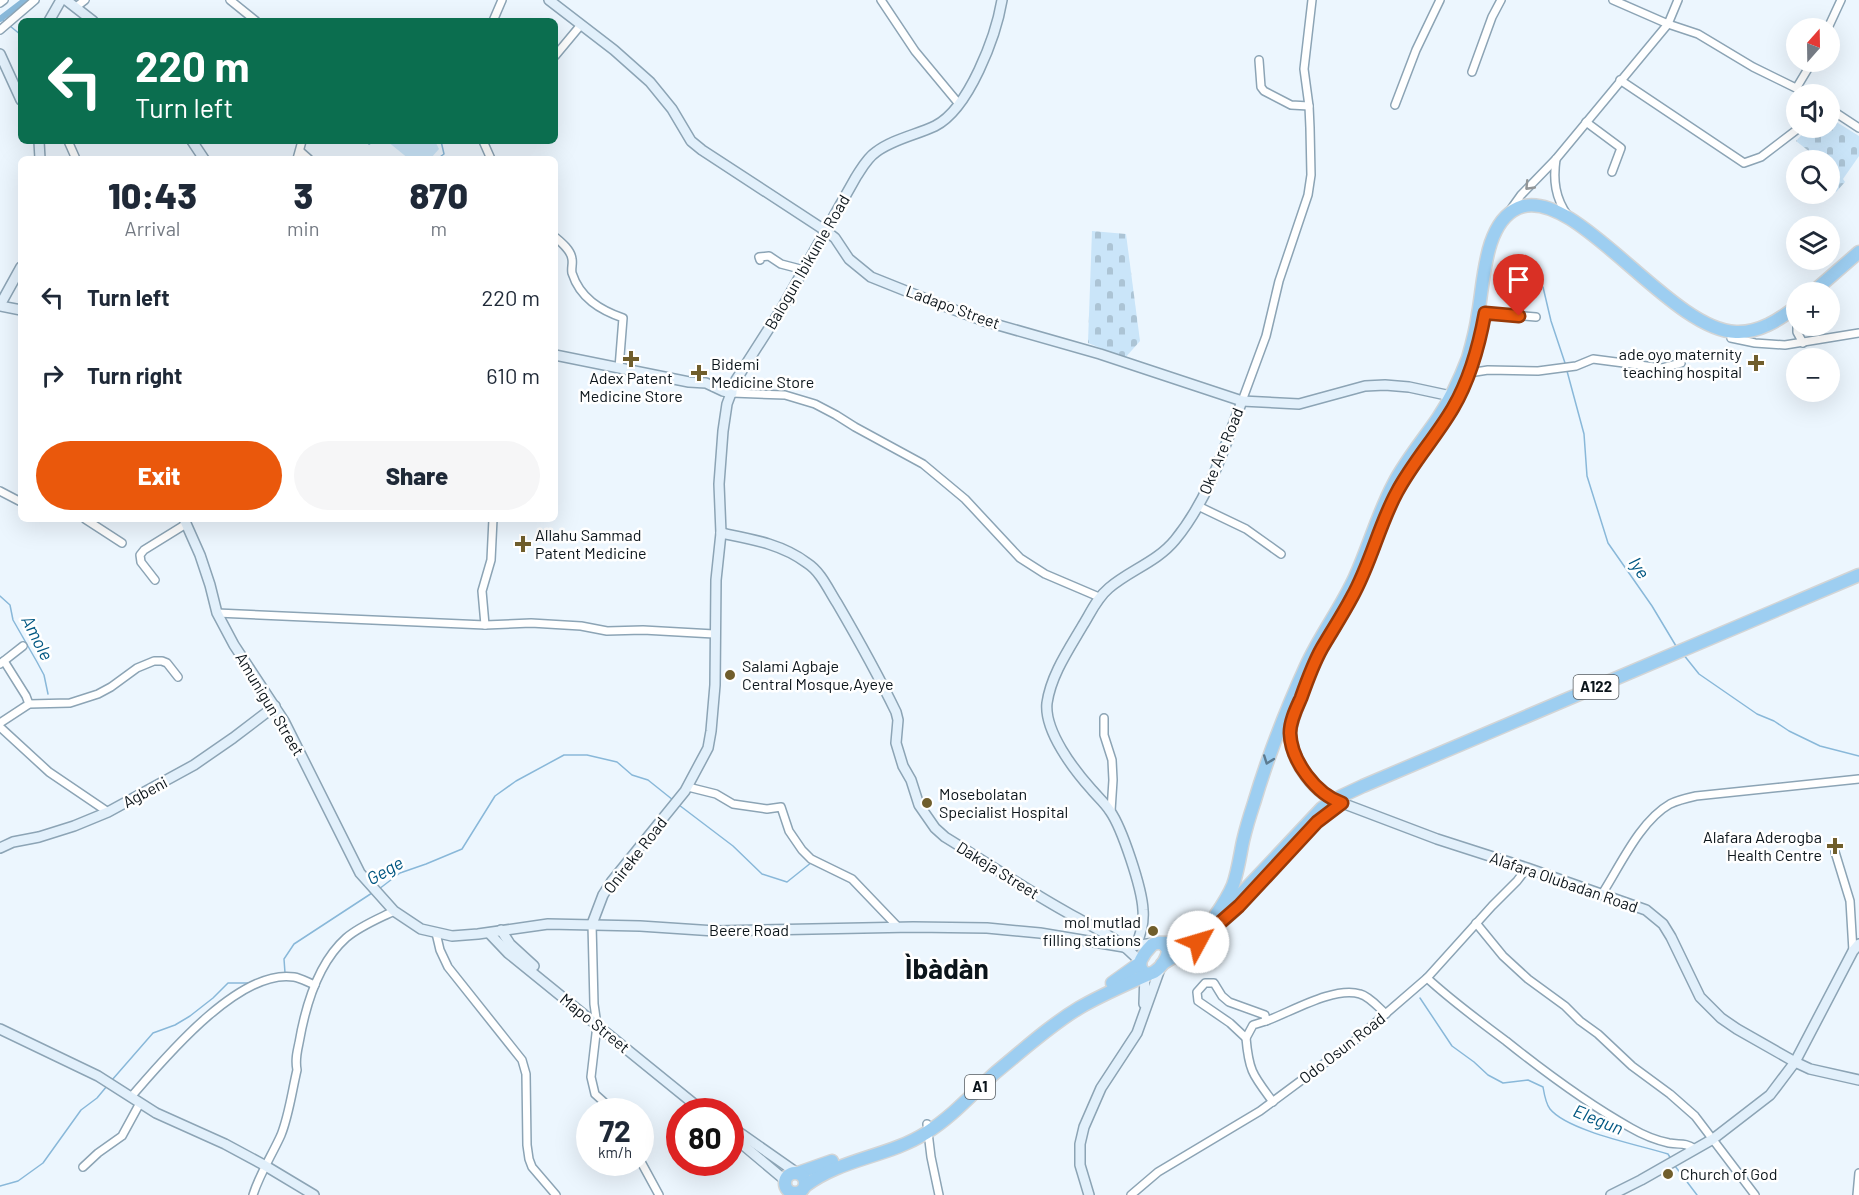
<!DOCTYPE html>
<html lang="en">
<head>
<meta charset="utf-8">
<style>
  body { margin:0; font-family:Barlow,sans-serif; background:#f6f6f7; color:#1f2937; height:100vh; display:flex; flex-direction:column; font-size:22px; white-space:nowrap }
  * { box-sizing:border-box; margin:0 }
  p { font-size:20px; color:#747a83 }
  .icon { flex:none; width:33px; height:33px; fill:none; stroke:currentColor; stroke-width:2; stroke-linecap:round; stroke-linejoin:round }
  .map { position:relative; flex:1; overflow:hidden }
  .sheet { position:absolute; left:18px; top:156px; width:540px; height:366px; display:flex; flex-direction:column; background:#fff; border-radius:9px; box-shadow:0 6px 24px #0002 }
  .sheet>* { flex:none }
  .banner { position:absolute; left:18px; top:18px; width:540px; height:126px; border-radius:9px; box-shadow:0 6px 24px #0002; background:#0b6e4f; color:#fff; overflow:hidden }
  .needle { width:39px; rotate:20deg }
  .buttons { position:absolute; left:1786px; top:18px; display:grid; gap:12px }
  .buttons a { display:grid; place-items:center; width:54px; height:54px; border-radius:50%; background:#fff; box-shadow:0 6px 24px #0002; font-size:30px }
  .speed { position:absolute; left:576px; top:1098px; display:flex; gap:12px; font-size:30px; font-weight:700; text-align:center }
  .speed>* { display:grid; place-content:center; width:78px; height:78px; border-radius:50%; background:#fff; box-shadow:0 6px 24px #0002; line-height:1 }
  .speed small { font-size:15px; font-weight:400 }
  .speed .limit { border:9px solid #d22; background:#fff; color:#111 }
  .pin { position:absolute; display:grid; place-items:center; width:51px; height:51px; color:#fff; margin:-62px -26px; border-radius:50% 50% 50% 0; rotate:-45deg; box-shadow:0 0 6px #0007 }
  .pin .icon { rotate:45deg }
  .me { position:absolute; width:66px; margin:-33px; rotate:51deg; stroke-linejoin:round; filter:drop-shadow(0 0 4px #0008) }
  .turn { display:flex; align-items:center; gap:21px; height:126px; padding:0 18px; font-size:27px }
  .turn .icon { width:78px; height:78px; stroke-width:2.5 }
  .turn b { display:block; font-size:42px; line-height:51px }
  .eta { display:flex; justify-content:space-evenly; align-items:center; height:102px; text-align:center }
  .eta b { font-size:36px; font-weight:800; line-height:42px }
  .cta { display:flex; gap:12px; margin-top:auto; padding:12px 18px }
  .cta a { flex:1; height:69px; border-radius:36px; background:#ea580c; color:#fff; font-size:24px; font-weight:800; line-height:69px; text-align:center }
  .cta a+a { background:#f6f6f7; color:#1f2937 }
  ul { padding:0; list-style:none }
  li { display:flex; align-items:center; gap:18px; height:78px; padding:0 18px }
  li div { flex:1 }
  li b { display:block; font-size:22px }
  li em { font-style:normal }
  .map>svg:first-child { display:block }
  .cemetery { fill:url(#cemetery-stones) }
  .park { fill:#cae5f9 }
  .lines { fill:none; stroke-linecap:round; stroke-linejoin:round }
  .stream { stroke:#89b8d9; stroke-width:1.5 }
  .canal { stroke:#89b8d9; stroke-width:6 }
  .street-casing { stroke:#8ca4b5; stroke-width:10 }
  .secondary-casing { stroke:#8ca4b5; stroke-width:12 }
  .highway-casing { stroke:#d3d5d6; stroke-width:15 }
  .street { stroke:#fff; stroke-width:7 }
  .secondary { stroke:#e2f0fb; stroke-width:9 }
  .highway { stroke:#9dcef1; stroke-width:12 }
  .oneway { stroke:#929698 }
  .oneway2 { stroke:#5c7b91 }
  .route-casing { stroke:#983908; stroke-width:15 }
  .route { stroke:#ea580c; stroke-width:10 }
  .poi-dot { fill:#705e2c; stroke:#fff; stroke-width:2 }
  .labels { text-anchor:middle; stroke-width:5; stroke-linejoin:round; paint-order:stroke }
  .shield { fill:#fff; stroke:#555b5f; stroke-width:1.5 }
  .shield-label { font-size:15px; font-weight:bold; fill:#0c151b }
  .street-label { font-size:16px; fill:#0c151b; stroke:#fff }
  .poi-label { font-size:16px; fill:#0c151b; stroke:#fff; text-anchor:start }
  .water-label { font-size:18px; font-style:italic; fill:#005782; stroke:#fff }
  .town-label { font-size:28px; font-weight:bold; fill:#0c151b; stroke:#fff }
</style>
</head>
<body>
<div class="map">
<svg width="1859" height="1195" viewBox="0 0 1859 1195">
  <defs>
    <pattern id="cemetery-stones" width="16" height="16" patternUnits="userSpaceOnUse" patternTransform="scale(1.5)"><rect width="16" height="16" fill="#cae5f9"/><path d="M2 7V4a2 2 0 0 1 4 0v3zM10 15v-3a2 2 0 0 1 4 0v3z" fill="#acc4d5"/></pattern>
  </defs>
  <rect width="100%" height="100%" fill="#ecf6fe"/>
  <g class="cemetery">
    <path d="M 1830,118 L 1859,136 L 1859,156 L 1843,179 L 1845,182 L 1836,192 L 1830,187 L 1830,160 L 1820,160 L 1796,141 L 1808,128 L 1830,128 Z"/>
    <path d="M 1092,231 L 1126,234 L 1140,341 L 1125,358 L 1088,343 Z"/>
  </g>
  <path class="park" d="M 387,141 L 435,141 L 439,149 L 430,159 L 409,159 Z"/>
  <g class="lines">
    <g class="stream">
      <path d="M 0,18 L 5,21"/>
      <path d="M 10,26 L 21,35"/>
      <path d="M 366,141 L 369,144 L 375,141"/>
      <path d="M 437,159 L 444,154 L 441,141"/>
      <path d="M 1543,287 L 1551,321 L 1565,363"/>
      <path d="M 1567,371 L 1584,434 L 1587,476 L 1608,543 L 1652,606 L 1676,646"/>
      <path d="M 0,596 L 10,605 L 13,620 L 37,662 L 44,675 L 48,694"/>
      <path d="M 1683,654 L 1699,674 L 1757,714 L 1774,721 L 1789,731 L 1820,746 L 1859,756"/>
      <path d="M 679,805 L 733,846 L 762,874 L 787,882 L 812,862"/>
      <path d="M 379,889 L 400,873 L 426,864 L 462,849 L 495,796 L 516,781 L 564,755 L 587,755 L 617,762 L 632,775 L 648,780 L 673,800"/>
      <path d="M 281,974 L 285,973 L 284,959 L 294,944 L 372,893"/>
      <path d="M 1420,998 L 1452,1046 L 1474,1062 L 1488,1075 L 1503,1083 L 1528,1080 L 1543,1087 C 1544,1093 1546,1104 1550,1109 C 1568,1131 1639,1145 1668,1154 L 1671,1159"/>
      <path d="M 112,1080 L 153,1033 L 175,1025 L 190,1016 L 213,998 L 228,983 L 250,983"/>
      <path d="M 1675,1166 L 1697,1195"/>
      <path d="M 0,1186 L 18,1181 L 43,1163 L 81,1110 L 97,1098 L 107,1086"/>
    </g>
    <path class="canal" d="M 0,19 L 25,0"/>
    <defs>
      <g id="street">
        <path d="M 230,0 L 256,21"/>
        <path d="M 881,0 L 915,51 L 959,104"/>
        <path d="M 1613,0 L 1668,24 L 1698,34 L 1753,67 L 1808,94"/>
        <path d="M 0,3 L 4,0"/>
        <path d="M 76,7 L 85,0"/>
        <path d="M 493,21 L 502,0"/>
        <path d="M 1828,28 L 1841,0"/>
        <path d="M 0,30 L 35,0"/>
        <path d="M 555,56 L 580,26"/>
        <path d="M 1259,60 L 1261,87 L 1264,91 L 1291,105 L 1309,106"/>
        <path d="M 1472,72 L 1492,17 L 1501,0"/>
        <path d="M 1620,80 L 1744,163 L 1761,157 L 1799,128"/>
        <path d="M 1797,87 L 1812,62"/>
        <path d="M 1395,105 L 1416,50 L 1440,0"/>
        <path d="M 1830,109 L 1859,128"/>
        <path d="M 1586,122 L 1621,148 L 1612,172"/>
        <path d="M 68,141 L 76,159"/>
        <path d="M 483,141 L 491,159"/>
        <path d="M 300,151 L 309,159"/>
        <path d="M 297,159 L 302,141"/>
        <path d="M 1556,159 C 1553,180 1555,198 1568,216"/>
        <path d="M 1511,209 L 1521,195 L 1556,159 L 1668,24 L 1678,0"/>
        <path d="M 555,237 C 561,242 571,250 572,259 C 573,264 571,268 572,273 C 580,298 600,310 623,318 L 619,368"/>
        <path d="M 760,260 L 759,257 L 769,256 L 781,264 L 804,270"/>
        <path d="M 1485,313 L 1536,317"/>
        <path d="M 1797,319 L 1797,332 L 1803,343"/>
        <path d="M 1731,338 L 1755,343 L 1785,345 L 1859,333"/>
        <path d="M 1469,373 L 1488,370 L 1538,371 L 1576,366 L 1593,359 L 1662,368 L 1681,363"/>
        <path d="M 732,393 L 785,395 L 815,404 L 836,415 L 855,427 L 923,464 L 965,499 L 1020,558 L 1045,574 L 1099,597"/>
        <path d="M 1242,401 L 1266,336 L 1279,281 L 1308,195 L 1311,175 L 1310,128 L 1309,106 L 1304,69 L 1312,0"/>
        <path d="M 0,491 L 21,502"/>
        <path d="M 1198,506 L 1246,529 L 1281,554"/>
        <path d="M 85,519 L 122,543"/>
        <path d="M 155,580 L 141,562 L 140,555 L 144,550 L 186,524"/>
        <path d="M 217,613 L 485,625 L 531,623 L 581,626 L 607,631 L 643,630 L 714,634 L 715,630"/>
        <path d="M 485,625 L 482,591 L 491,560 L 493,519"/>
        <path d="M 4,661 L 26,696 L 29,704"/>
        <path d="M 0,664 L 23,646"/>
        <path d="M 1104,718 L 1104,735 L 1112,760 L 1113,780 L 1111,811"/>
        <path d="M 0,723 L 29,704 L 70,703 L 98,694 L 111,687 L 137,668 L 154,661 L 162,661 L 167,663 L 178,677"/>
        <path d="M 0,727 L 49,772 L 108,812"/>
        <path d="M 688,787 L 716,794 L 733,804 L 767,809 L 781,807 L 789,831 L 802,850 L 811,859 L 852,879 L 898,927"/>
        <path d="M 1835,852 L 1850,901 L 1853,951"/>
        <path d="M 1602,894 C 1620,866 1640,821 1670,804 C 1678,800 1687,798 1696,796 L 1859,779"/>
        <path d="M 1476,923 L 1503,956 L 1528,979 L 1565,1006 L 1580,1021 L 1598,1034 L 1632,1066 L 1670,1094 L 1695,1116 L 1755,1195"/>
        <path d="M 592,924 L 594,1004 L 597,1025 L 591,1077 L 595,1094 L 615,1112"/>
        <path d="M 436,933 L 440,950 L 448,967 L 522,1060 L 526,1074 L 527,1145 L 529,1159 L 532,1167 L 556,1195"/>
        <path d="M 1427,978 C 1452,1001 1479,1021 1506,1041 C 1546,1073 1586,1103 1631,1128 C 1643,1135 1655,1140 1669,1143 C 1681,1145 1684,1142 1695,1149"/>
        <path d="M 1246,1038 L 1253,1025 L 1266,1021"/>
        <path d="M 131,1097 C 163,1060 239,968 294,977 C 301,978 309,983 315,985"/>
        <path d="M 1273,1102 C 1253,1075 1249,1072 1246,1038 L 1230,1023 L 1198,1001 L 1197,992 L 1205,983 L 1214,983 L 1222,996 L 1229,1002 L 1265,1015 L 1266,1021 C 1291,1012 1334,986 1360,994 C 1369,996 1379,1008 1386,1014"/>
        <path d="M 927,1124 L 931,1157 L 939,1195"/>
        <path d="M 640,1160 L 659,1195"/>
        <path d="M 83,1167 L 98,1153 L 122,1136 L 140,1103"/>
        <path d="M 253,1195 C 260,1173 272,1155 281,1135 C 289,1115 292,1091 297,1070 C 295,1060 297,1052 299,1043 C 305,1008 318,963 346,938 C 360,926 378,919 394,911"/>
        <path d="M 1131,1195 L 1158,1172 L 1260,1111 L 1353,1042 L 1427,978 L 1492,906 L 1517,881 L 1527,868"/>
        <path d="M 1857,1195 L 1859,1173"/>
      </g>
      <g id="secondary">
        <path d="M 66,0 L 93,21"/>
        <path d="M 549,0 L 614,50 L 650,82 L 672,109 L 691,141 L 702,150 L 826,231 L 835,238 L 849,259 L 871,277 L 936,303 L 984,321 L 1100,354 L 1242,401 L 1299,404 L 1365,386 L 1385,385 L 1409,387 L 1451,396"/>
        <path d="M 49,21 L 61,0"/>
        <path d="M 0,54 L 21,100"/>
        <path d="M 39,141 L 40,159"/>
        <path d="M 192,141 L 204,159"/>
        <path d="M 0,305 L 21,267"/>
        <path d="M 0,306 L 21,310"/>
        <path d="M 555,355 L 689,382 L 706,383 L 723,391 L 732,393"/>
        <path d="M 184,519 L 200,555 L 210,585 L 217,613 L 234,645 L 284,721 L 360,873 L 394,911 L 421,929 L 452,936 L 478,934 L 548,924 L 640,926 L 715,931 L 913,927 L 987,928 L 1040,933 L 1124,947 L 1155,943"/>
        <path d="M 721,533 C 751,539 782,544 807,563 C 821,572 828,589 837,603 C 858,639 878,675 896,712 L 898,720 L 896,743 L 903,766 L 911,780 L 919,805 L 935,828 L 945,837 C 986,862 1026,890 1068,913 C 1093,927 1121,939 1140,962"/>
        <path d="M 1342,803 L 1437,839 L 1527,868 L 1646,910 L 1663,924 L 1671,937 L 1700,997 L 1721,1018 L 1737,1029 L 1795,1062 L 1810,1069 L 1859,1080"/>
        <path d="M 0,848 L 13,842 L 39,837 L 74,826 L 108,812 L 194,765 L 233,738 L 275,706"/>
        <path d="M 592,924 L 603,895 L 612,881 L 685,791 L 708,748 L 711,731 L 715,685 L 716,580 L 721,533 L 719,484 L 723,431 L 727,404 L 736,380 L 782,308 L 856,177 C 862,168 867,158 876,152 C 893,139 916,135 935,126 C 969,109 996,36 1002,0"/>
        <path d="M 501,930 L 510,944 L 534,966"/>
        <path d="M 489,933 L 508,953 L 704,1112"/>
        <path d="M 1136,945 C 1141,934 1144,922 1143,910 C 1142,888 1122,828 1110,811 C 1105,803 1098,797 1092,790 C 1074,770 1044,731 1047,703 C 1051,675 1069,649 1083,625 C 1091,612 1097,598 1109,588 C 1130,570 1157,562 1175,540 C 1208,500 1224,449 1242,401"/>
        <path d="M 1144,1004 L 1145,973"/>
        <path d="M 0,1029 L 98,1076 L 156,1113 L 225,1144 L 264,1165 L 314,1195"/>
        <path d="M 730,1126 L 797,1173"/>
        <path d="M 730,1134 L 786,1181"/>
        <path d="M 1089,1195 L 1080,1165 L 1080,1144 L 1084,1127 L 1101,1088 L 1137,1033 L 1161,966"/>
        <path d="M 1611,1195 L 1641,1180 L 1713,1139 L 1770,1095 L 1795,1062 L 1853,951 L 1859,944"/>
      </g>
      <g id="highway">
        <path d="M 1813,292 L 1859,252"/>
        <path d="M 1297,707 C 1294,715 1290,725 1290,734 C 1292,763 1315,794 1342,803"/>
        <path d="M 1224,912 L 1322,808 L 1333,800 L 1363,786 L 1859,575"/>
        <path d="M 1207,928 C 1216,914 1227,900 1233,885 C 1238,871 1240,855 1243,841 C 1246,828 1250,815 1254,803 C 1268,756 1286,710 1306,666 C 1320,635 1341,608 1355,577 C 1369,546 1378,513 1394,483 C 1406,460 1423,440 1438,418 C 1450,400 1460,379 1468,358 C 1472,344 1476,329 1478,314 C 1484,282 1484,223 1518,208 C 1574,183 1669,330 1736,332 C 1759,333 1779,320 1797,306"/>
        <path d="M 1162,943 L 1168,949 C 1168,958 1161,968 1154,972 C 1145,977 1138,969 1141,960 C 1143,956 1148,949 1152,945 C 1159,940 1171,945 1180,943 C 1191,941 1203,931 1211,923"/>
        <path d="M 1162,964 L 1198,942 L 1236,909"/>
        <path d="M 1112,983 L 1140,963"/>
        <path d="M 798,1173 L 832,1161"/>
        <circle cx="795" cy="1183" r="10"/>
        <path d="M 805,1186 C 842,1158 888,1157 926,1133 C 952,1117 973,1093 995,1073 C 1022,1051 1049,1026 1079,1008 C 1101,995 1125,985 1149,974"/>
      </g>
    </defs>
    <use href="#street" class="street-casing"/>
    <use href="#secondary" class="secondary-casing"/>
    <use href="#highway" class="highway-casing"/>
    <use href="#street" class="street"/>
    <use href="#secondary" class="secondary"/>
    <use href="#highway" class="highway"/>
  </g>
  <defs><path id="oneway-chevron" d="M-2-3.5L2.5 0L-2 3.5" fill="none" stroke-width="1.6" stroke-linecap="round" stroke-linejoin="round" transform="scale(1.5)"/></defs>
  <use class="oneway" href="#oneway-chevron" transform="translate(1529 186) rotate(134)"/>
  <use class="oneway2" href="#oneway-chevron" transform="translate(1268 760) rotate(110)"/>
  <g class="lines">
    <defs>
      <path id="route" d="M 1198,942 L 1239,906 L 1317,822 L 1342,803 C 1316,794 1291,761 1290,733 C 1290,721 1296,709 1301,698 C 1307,681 1313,664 1322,648 C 1332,631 1343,614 1352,597 C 1371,563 1379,525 1397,492 C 1413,462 1436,437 1453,408 C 1470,379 1479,346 1485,313 L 1519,316"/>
    </defs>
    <use href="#route" class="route-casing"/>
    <use href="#route" class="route"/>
  </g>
  <g class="poi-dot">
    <path d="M628 350h6v6h6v6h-6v6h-6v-6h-6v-6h6z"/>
    <path d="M1753 354h6v6h6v6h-6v6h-6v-6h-6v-6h6z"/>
    <path d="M696 364h6v6h6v6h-6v6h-6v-6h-6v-6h6z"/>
    <path d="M520 535h6v6h6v6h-6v6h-6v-6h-6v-6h6z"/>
    <circle cx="730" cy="675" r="6"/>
    <circle cx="927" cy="803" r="6"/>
    <path d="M1832 837h6v6h6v6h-6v6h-6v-6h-6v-6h6z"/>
    <circle cx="1153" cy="931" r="6"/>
    <circle cx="1668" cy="1174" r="6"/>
  </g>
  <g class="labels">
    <g class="shield">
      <rect x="1573.5" y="675" width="45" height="24" rx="4.5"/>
      <rect x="965" y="1075" width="30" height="24" rx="4.5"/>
    </g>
    <g class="shield-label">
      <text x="1596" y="692">A122</text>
      <text x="980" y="1092">A1</text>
    </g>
    <g class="street-label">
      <text transform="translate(807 262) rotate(-60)" y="6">Balogun Ibikunle Road</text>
      <text transform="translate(953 307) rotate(20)" y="6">Ladapo Street</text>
      <text transform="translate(1221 451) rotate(-68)" y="6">Oke Are Road</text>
      <text transform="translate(270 704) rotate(59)" y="6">Amunigun Street</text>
      <text transform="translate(145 792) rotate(-28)" y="6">Agbeni</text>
      <text transform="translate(635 855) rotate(-52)" y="6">Onireke Road</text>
      <text transform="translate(998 870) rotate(32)" y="6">Dakeja Street</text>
      <text transform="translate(1564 882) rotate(19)" y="6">Alafara Olubadan Road</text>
      <text x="749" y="936">Beere Road</text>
      <text transform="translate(595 1023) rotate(39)" y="6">Mapo Street</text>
      <text transform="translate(1342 1048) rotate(-38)" y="6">Odo Osun Road</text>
    </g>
    <g class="poi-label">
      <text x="1742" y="360" text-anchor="end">ade oyo maternity<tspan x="1742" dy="18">teaching hospital</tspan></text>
      <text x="711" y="370">Bidemi<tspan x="711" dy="18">Medicine Store</tspan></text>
      <text x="631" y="384" text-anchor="middle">Adex Patent<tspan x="631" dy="18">Medicine Store</tspan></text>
      <text x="535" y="541">Allahu Sammad<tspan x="535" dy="18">Patent Medicine</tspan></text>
      <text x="742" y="672">Salami Agbaje<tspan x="742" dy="18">Central Mosque,Ayeye</tspan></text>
      <text x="939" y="800">Mosebolatan<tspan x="939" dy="18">Specialist Hospital</tspan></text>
      <text x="1822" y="843" text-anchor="end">Alafara Aderogba<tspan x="1822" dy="18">Health Centre</tspan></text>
      <text x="1141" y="928" text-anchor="end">mol mutlad<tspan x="1141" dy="18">filling stations</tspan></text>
      <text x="1680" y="1180">Church of God</text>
    </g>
    <g class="water-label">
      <text transform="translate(1639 568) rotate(57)" y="6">Iye</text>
      <text transform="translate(37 638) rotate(63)" y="6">Amole</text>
      <text transform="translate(385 871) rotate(-30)" y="6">Gege</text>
      <text transform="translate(1598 1120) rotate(22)" y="6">Elegun</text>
    </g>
    <g class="town-label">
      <text x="947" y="979">Ìbàdàn</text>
    </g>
  </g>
</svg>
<div class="buttons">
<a><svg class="needle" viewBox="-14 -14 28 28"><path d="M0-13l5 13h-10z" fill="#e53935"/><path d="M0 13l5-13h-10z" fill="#747a83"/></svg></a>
<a><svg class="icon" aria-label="sound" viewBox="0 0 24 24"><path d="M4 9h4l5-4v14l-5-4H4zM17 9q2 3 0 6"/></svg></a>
<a><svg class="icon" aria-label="search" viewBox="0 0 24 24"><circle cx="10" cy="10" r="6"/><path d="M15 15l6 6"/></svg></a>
<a><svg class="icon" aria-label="layers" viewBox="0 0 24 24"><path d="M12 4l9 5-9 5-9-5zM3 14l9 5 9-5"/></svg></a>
<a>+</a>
<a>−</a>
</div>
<div class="speed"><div>72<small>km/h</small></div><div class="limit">80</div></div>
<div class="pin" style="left:1519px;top:316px;background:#d93025"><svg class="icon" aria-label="arrive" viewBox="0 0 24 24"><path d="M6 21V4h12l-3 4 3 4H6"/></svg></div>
<svg class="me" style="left:1198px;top:942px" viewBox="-20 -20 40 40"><circle r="19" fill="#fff"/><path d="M0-13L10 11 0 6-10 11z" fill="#ea580c"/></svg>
<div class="banner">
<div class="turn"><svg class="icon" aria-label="left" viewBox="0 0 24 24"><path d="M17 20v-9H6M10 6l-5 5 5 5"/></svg><div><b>220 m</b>Turn left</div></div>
</div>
<section class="sheet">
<div class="eta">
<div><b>10:43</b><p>Arrival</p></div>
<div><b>3</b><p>min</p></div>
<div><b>870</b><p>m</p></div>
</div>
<ul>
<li><svg class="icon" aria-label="left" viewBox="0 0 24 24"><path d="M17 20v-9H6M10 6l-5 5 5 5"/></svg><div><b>Turn left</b></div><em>220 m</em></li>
<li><svg class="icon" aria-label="right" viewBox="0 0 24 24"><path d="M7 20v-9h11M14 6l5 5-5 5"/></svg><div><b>Turn right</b></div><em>610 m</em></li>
</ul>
<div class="cta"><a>Exit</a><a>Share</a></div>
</section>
</div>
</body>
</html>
